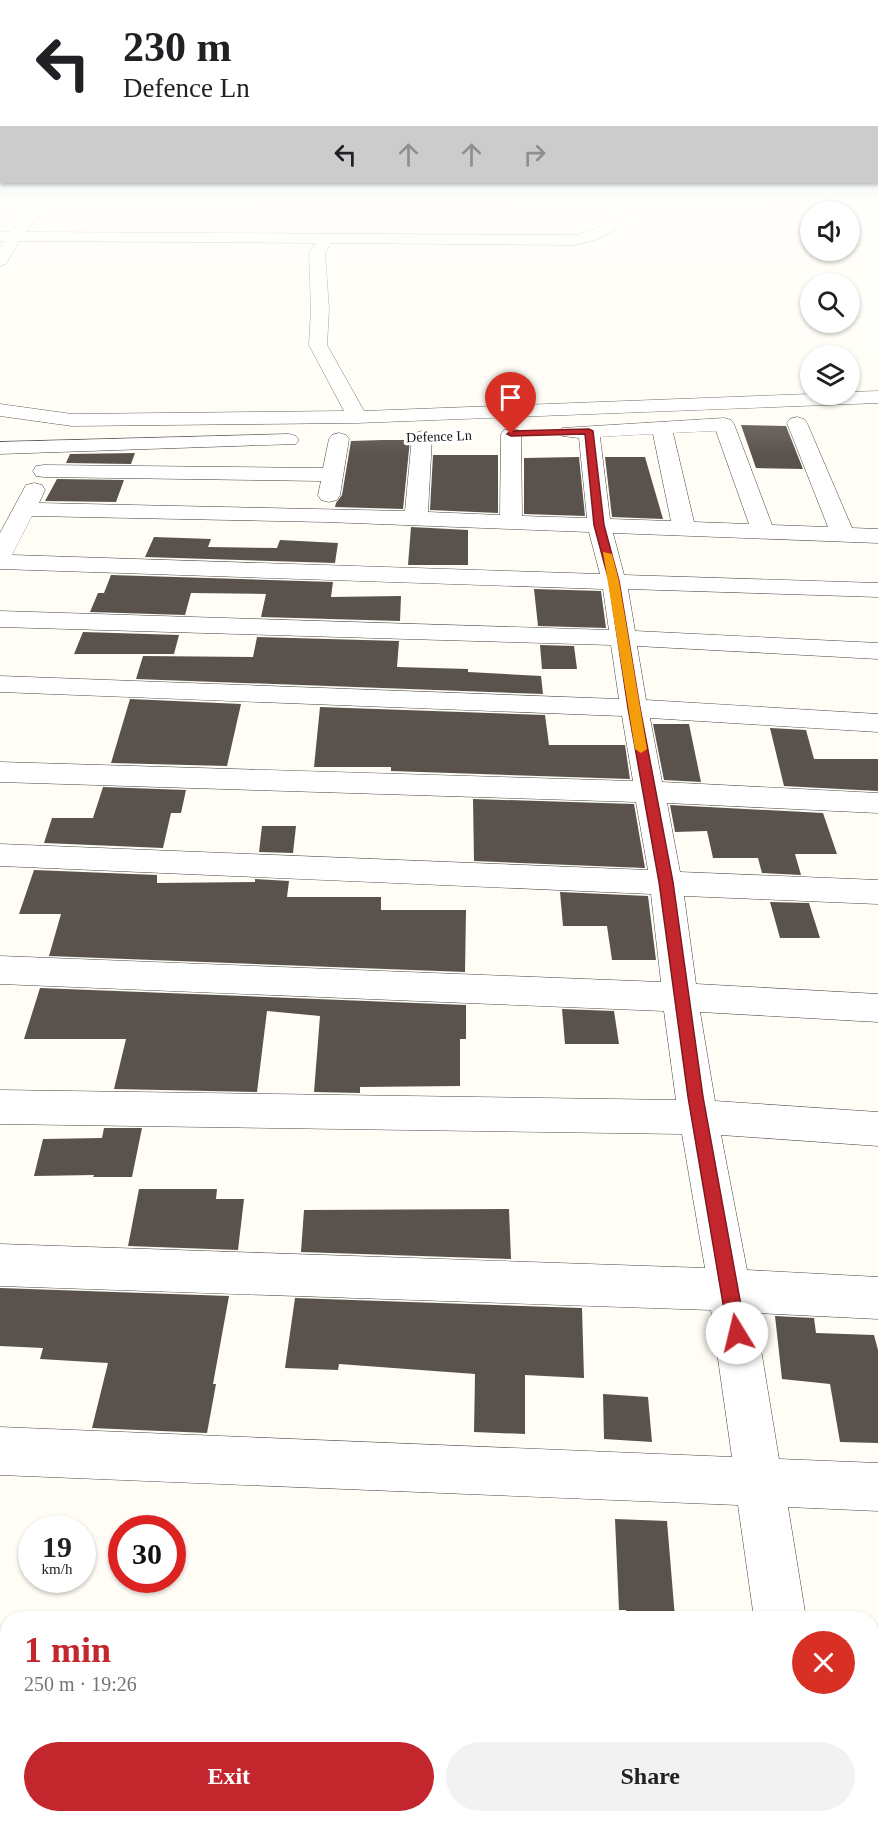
<!DOCTYPE html>
<html lang="en">
<head>
<meta charset="utf-8">
<style>
  body { margin:0; font-family:Georgia,serif; background:#f2f2f2; color:#202124; height:100vh; display:flex; flex-direction:column; font-size:22px; white-space:nowrap }
  * { box-sizing:border-box; margin:0 }
  p { font-size:20px; color:#757577 }
  .icon { flex:none; width:33px; height:33px; fill:none; stroke:currentColor; stroke-width:2; stroke-linecap:round; stroke-linejoin:round }
  .map { position:relative; flex:1; overflow:hidden }
  .drawer { position:absolute; left:0px; top:1611px; width:879px; height:212px; display:flex; flex-direction:column; background:#fff; border-radius:24px 24px 0 0; box-shadow:0 2px 4px #0004 }
  .drawer>* { flex:none }
  .top-card { position:absolute; left:0px; top:0px; width:879px; height:183px; box-shadow:0 2px 4px #0004; background:#fff; color:#202124; overflow:hidden }
  .controls { position:absolute; left:800px; top:201px; display:grid; gap:12px }
  .controls a { display:grid; place-items:center; width:60px; height:60px; border-radius:50%; background:#fff; box-shadow:0 2px 4px #0004; font-size:30px }
  .speed { position:absolute; left:18px; top:1515px; display:flex; gap:12px; font-size:30px; font-weight:700; text-align:center }
  .speed>* { display:grid; place-content:center; width:78px; height:78px; border-radius:50%; background:#fff; box-shadow:0 2px 4px #0004; line-height:1 }
  .speed small { font-size:15px; font-weight:400 }
  .speed .limit { border:9px solid #d22; background:#fff; color:#111 }
  .pin { position:absolute; display:grid; place-items:center; width:51px; height:51px; color:#fff; margin:-62px -26px; border-radius:50% 50% 50% 0; rotate:-45deg; box-shadow:0 0 6px #0007 }
  .pin .icon { rotate:45deg }
  .me { position:absolute; width:66px; margin:-33px; rotate:351deg; stroke-linejoin:round; filter:drop-shadow(0 0 4px #0008) }
  .turn { display:flex; align-items:center; gap:21px; height:126px; padding:0 24px; font-size:27px }
  .turn .icon { width:78px; height:78px; stroke-width:2.5 }
  .turn b { display:block; font-size:42px; line-height:51px }
  .lanes { display:flex; align-items:center; height:57px; padding:0 24px; background:#0003; justify-content:center; gap:30px; direction:ltr }
  .lanes .off { opacity:.35 }
  .round { display:grid; place-items:center; flex:none; width:63px; height:63px; border-radius:32px; background:#f2f2f2 }
  .headline { display:flex; align-items:center; justify-content:space-between; height:102px; padding:0 24px }
  h1 { font-size:36px; font-weight:600; line-height:45px; color:#c4262e }
  .button { display:flex; gap:12px; margin-top:auto; padding:12px 24px }
  .button a { flex:1; height:69px; border-radius:36px; background:#c4262e; color:#fff; font-size:24px; font-weight:600; line-height:69px; text-align:center }
  .button a+a { background:#f2f2f2; color:#202124 }
  .map>svg:first-child { display:block }
  .building { fill:#5a524d }
  .lines { fill:none; stroke-linecap:round; stroke-linejoin:round }
  .minor-casing { stroke:#444; stroke-width:1 }
  .minor { fill:#fff; fill-rule:evenodd }
  .route { fill:#c4262e; stroke:#7f191e; stroke-width:1.5 }
  .slow { fill:#f59e0b }
  .labels { text-anchor:middle; stroke-width:6; stroke-linejoin:round; paint-order:stroke }
  .far-street-label { font-size:14px; fill:#111; stroke:#fff }
</style>
</head>
<body>
<div class="map">
<svg width="878" height="1822" viewBox="0 0 878 1822">
  <rect width="100%" height="100%" fill="#fffdf5"/>
  <g class="building">
    <path d="M 741,425 L 786,426 L 803,469 L 756,468 Z"/>
    <path d="M 382,440 L 410,440 L 403,509 L 335,507 L 336,503 L 342,495 L 351,441 Z"/>
    <path d="M 135,453 L 131,464 L 66,463 L 70,454 Z"/>
    <path d="M 433,455 L 498,455 L 498,513 L 430,510 Z"/>
    <path d="M 579,457 L 585,516 L 524,514 L 524,458 Z"/>
    <path d="M 605,457 L 645,457 L 663,519 L 612,517 Z"/>
    <path d="M 57,479 L 124,480 L 116,502 L 45,501 Z"/>
    <path d="M 411,527 L 468,530 L 468,565 L 408,565 Z"/>
    <path d="M 154,537 L 211,539 L 208,547 L 277,548 L 280,540 L 338,543 L 335,563 L 145,557 Z"/>
    <path d="M 111,575 L 333,582 L 331,597 L 401,596 L 400,621 L 261,617 L 266,594 L 191,593 L 185,615 L 90,612 L 98,593 L 104,593 Z"/>
    <path d="M 534,589 L 601,591 L 606,628 L 538,626 Z"/>
    <path d="M 83,632 L 179,635 L 174,654 L 74,654 Z"/>
    <path d="M 257,637 L 399,641 L 397,667 L 468,669 L 468,672 L 541,676 L 543,694 L 136,679 L 143,656 L 253,657 Z"/>
    <path d="M 540,645 L 574,646 L 577,669 L 542,669 Z"/>
    <path d="M 130,699 L 241,704 L 227,766 L 111,763 Z"/>
    <path d="M 320,707 L 545,715 L 549,745 L 625,745 L 630,779 L 391,771 L 391,767 L 314,767 Z"/>
    <path d="M 653,724 L 689,724 L 701,782 L 664,780 Z"/>
    <path d="M 770,728 L 806,730 L 814,759 L 878,759 L 878,791 L 784,786 Z"/>
    <path d="M 103,787 L 186,790 L 181,813 L 171,813 L 163,848 L 44,843 L 52,818 L 93,818 Z"/>
    <path d="M 473,799 L 634,804 L 645,868 L 474,861 Z"/>
    <path d="M 670,805 L 823,813 L 837,854 L 795,854 L 801,875 L 762,873 L 758,858 L 713,858 L 707,831 L 675,832 Z"/>
    <path d="M 262,826 L 296,826 L 293,853 L 259,852 Z"/>
    <path d="M 34,870 L 157,875 L 157,883 L 255,882 L 255,879 L 289,881 L 287,897 L 381,897 L 381,910 L 466,910 L 465,972 L 49,956 L 61,914 L 19,914 Z"/>
    <path d="M 560,892 L 648,896 L 656,960 L 612,960 L 607,926 L 563,926 Z"/>
    <path d="M 770,902 L 809,903 L 820,938 L 780,938 Z"/>
    <path d="M 40,988 L 466,1005 L 466,1039 L 460,1039 L 460,1086 L 360,1087 L 360,1093 L 314,1092 L 320,1016 L 267,1011 L 257,1092 L 114,1089 L 126,1039 L 24,1039 Z"/>
    <path d="M 562,1009 L 614,1011 L 619,1044 L 565,1044 Z"/>
    <path d="M 104,1128 L 142,1128 L 132,1177 L 93,1177 L 94,1175 L 34,1176 L 43,1139 L 102,1138 Z"/>
    <path d="M 139,1189 L 217,1189 L 216,1199 L 244,1199 L 238,1250 L 128,1246 Z"/>
    <path d="M 509,1209 L 511,1259 L 301,1252 L 304,1210 Z"/>
    <path d="M 0,1288 L 229,1296 L 213,1384 L 216,1384 L 207,1433 L 92,1428 L 108,1363 L 40,1359 L 43,1348 L 0,1346 Z"/>
    <path d="M 295,1298 L 582,1308 L 584,1378 L 525,1375 L 525,1434 L 474,1432 L 475,1374 L 339,1364 L 338,1370 L 285,1368 Z"/>
    <path d="M 775,1316 L 814,1318 L 816,1333 L 874,1335 L 878,1350 L 878,1443 L 840,1442 L 830,1384 L 782,1379 Z"/>
    <path d="M 603,1394 L 648,1397 L 652,1442 L 604,1439 Z"/>
    <path d="M 615,1519 L 667,1521 L 675,1618 L 626,1618 L 626,1610 L 619,1610 Z"/>
  </g>
  <g class="lines">
    <defs>
      <g id="minor">
        <path d="M 39,200 L 54,200 L 26,232 L 575,235 C 599,230 609,222 620,200 L 634,200 C 619,232 609,237 575,245 L 331,243 L 325,253 L 329,309 L 327,345 L 364,411 L 810,394 L 849,394 L 849,392 L 878,391 L 878,403 L 357,423 L 72,426 L 0,416 L 0,404 L 72,414 L 344,411 L 309,345 L 311,309 L 309,253 L 316,243 L 19,241 L 6,264 L 0,266 L 0,247 L 4,241 L 0,241 L 0,231 L 10,232 Z"/>
        <path d="M 797,417 L 804,419 L 807,423 L 852,528 L 878,529 L 878,543 L 613,533 L 624,575 L 878,583 L 878,597 L 628,589 L 635,631 L 878,643 L 878,659 L 637,646 L 646,700 L 878,714 L 878,732 L 650,718 L 662,782 L 878,793 L 878,813 L 667,803 L 680,872 L 878,880 L 878,904 L 684,896 L 696,984 L 878,994 L 878,1022 L 700,1012 L 715,1101 L 878,1112 L 878,1146 L 721,1135 L 747,1270 L 878,1277 L 878,1319 L 755,1313 L 779,1459 L 878,1463 L 878,1511 L 788,1507 L 806,1618 L 754,1618 L 738,1505 L 0,1475 L 0,1427 L 732,1457 L 711,1310 L 0,1286 L 0,1244 L 705,1268 L 682,1134 L 0,1124 L 0,1090 L 676,1100 L 664,1011 L 0,984 L 0,956 L 661,982 L 651,894 L 0,866 L 0,844 L 648,870 L 636,802 L 0,782 L 0,762 L 633,781 L 622,716 L 0,692 L 0,676 L 619,699 L 611,645 L 0,627 L 0,611 L 609,630 L 603,589 L 0,569 L 0,533 L 26,485 L 34,483 L 42,485 L 45,490 L 39,503 L 405,511 L 412,437 L 415,433 L 422,431 L 429,433 L 432,437 L 428,512 L 500,515 L 501,434 L 504,430 L 518,430 L 521,434 L 522,516 L 587,518 L 579,438 L 562,436 L 559,432 L 562,428 L 724,418 L 731,420 L 734,424 L 772,525 L 828,527 L 787,423 L 790,419 ZM 716,431 L 749,524 L 694,522 L 673,433 ZM 653,434 L 671,521 L 610,519 L 600,437 ZM 32,516 L 326,522 L 589,532 L 600,574 L 12,555 Z"/>
        <path d="M 339,433 L 346,435 L 349,439 L 340,495 L 337,500 L 329,502 L 321,500 L 318,495 L 321,481 L 44,477 L 36,476 L 33,471 L 36,466 L 44,465 L 323,468 L 329,439 L 332,435 Z"/>
        <path d="M 289,434 L 296,436 L 299,440 L 296,444 L 0,454 L 0,442 Z"/>
        <rect x="0" y="1695" width="8" height="54"/>
        <rect x="872" y="1734" width="6" height="56"/>
        <path d="M 782,1815 L 838,1815 L 840,1822 L 782,1822 Z"/>
      </g>
    </defs>
    <use href="#minor" class="minor-casing"/>
    <use href="#minor" class="minor"/>
  </g>
  <linearGradient id="sky" x2="0" y2="1"><stop stop-color="#95c6ee"/><stop offset="0.44" stop-color="#fffefa"/><stop offset="1" stop-color="#fffefa" stop-opacity="0"/></linearGradient>
  <rect width="878" height="456" fill="url(#sky)"/>
  <path class="route" d="M 589,429 L 593,431 L 604,525 L 619,581 L 640,708 L 673,882 L 703,1097 L 746,1333 L 743,1340 L 737,1342 L 730,1340 L 728,1333 L 688,1097 L 659,882 L 628,708 L 609,581 L 594,525 L 585,434 L 511,436 L 507,434 L 511,431 Z"/>
  <path class="slow" d="M 603,552 L 612,554 L 619,581 L 647,749 L 641,753 L 635,749 Z"/>
  <g class="labels">
    <g class="far-street-label">
      <text transform="translate(439 436) rotate(-2)" y="5">Defence Ln</text>
    </g>
  </g>
</svg>
<div class="controls">
<a><svg class="icon" aria-label="sound" viewBox="0 0 24 24"><path d="M4 9h4l5-4v14l-5-4H4zM17 9q2 3 0 6"/></svg></a>
<a><svg class="icon" aria-label="search" viewBox="0 0 24 24"><circle cx="10" cy="10" r="6"/><path d="M15 15l6 6"/></svg></a>
<a><svg class="icon" aria-label="layers" viewBox="0 0 24 24"><path d="M12 4l9 5-9 5-9-5zM3 14l9 5 9-5"/></svg></a>
</div>
<div class="speed"><div>19<small>km/h</small></div><div class="limit">30</div></div>
<div class="pin" style="left:511px;top:434px;background:#d93025"><svg class="icon" aria-label="arrive" viewBox="0 0 24 24"><path d="M6 21V4h12l-3 4 3 4H6"/></svg></div>
<svg class="me" style="left:737px;top:1333px" viewBox="-20 -20 40 40"><circle r="19" fill="#fff"/><path d="M0-13L10 11 0 6-10 11z" fill="#c4262e"/></svg>
<div class="top-card">
<div class="turn"><svg class="icon" aria-label="left" viewBox="0 0 24 24"><path d="M17 20v-9H6M10 6l-5 5 5 5"/></svg><div><b>230 m</b>Defence Ln</div></div>
<div class="lanes"><svg class="icon" aria-label="left" viewBox="0 0 24 24"><path d="M17 20v-9H6M10 6l-5 5 5 5"/></svg><svg class="icon off" aria-label="ahead" viewBox="0 0 24 24"><path d="M12 20V5M6 11l6-6 6 6"/></svg><svg class="icon off" aria-label="ahead" viewBox="0 0 24 24"><path d="M12 20V5M6 11l6-6 6 6"/></svg><svg class="icon off" aria-label="right" viewBox="0 0 24 24"><path d="M7 20v-9h11M14 6l5 5-5 5"/></svg></div>
</div>
<section class="drawer">
<div class="headline"><div><h1>1 min</h1><p>250 m · 19:26</p></div><a class="round" style="background:#d93025;color:#fff"><svg class="icon" aria-label="close" viewBox="0 0 24 24"><path d="M6 6l12 12M18 6L6 18"/></svg></a></div>
<div class="button"><a>Exit</a><a>Share</a></div>
</section>
</div>
</body>
</html>
